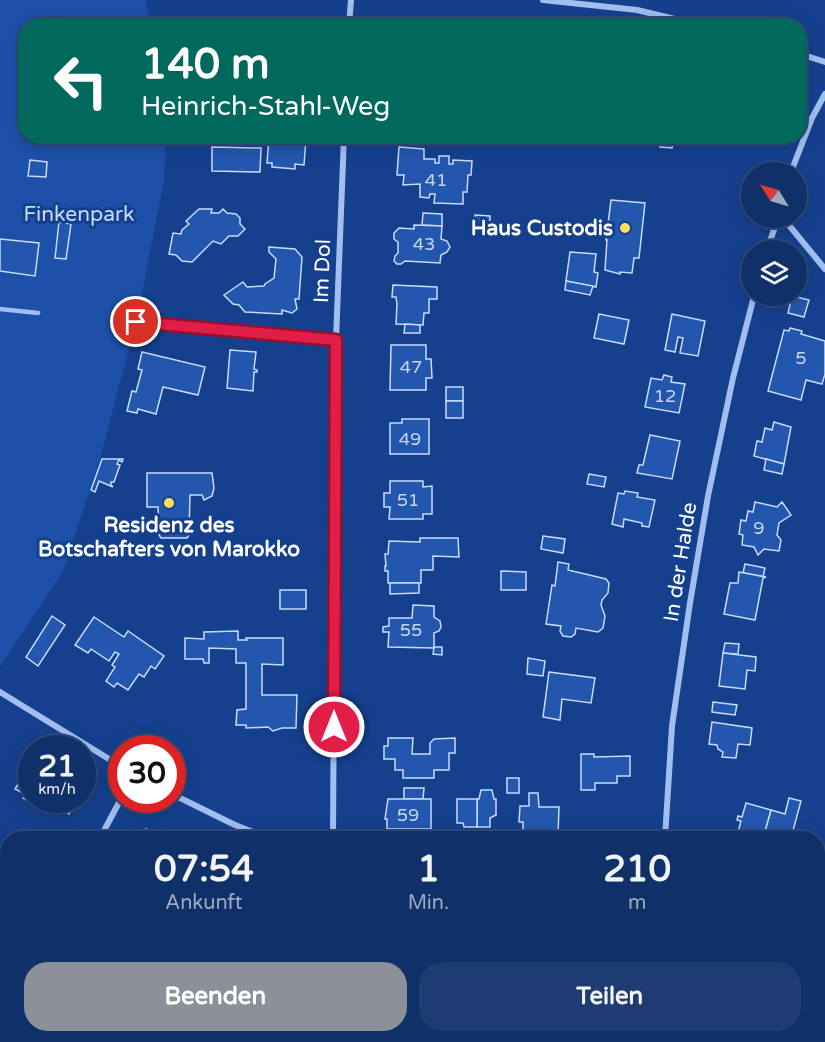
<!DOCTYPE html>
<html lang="de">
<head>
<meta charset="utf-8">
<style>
  body { margin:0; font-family:"Varela Round",sans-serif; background:#1e3c72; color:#f1f3f6; height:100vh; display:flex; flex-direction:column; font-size:22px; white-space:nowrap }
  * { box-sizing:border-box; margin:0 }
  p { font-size:20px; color:#9ca9c1 }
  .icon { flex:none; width:33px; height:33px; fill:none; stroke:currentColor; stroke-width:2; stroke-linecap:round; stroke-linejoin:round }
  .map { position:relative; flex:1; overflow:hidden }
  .sheet { position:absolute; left:0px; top:831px; width:825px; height:212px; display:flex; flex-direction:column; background:#10306a; border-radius:24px 24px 0 0; box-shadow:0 3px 15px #0003,0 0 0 2px #304b7e }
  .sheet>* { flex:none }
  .banner { position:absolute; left:18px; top:18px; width:789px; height:126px; border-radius:24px; box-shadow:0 3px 15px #0003,0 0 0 2px #304b7e; background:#00695c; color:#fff; overflow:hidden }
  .needle { width:39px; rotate:307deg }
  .controls { position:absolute; left:741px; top:162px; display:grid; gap:12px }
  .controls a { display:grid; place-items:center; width:66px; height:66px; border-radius:50%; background:#10306a; box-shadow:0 3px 15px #0003,0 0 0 2px #304b7e; font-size:30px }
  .speed { position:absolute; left:18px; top:735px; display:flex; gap:12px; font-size:30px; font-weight:700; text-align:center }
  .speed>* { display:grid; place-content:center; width:78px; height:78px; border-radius:50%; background:#10306a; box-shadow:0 3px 15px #0003,0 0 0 2px #304b7e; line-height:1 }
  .speed small { font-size:15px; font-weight:400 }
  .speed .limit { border:9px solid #d22; background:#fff; color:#111 }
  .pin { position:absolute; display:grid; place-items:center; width:51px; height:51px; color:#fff; margin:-26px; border:3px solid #fff; border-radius:50%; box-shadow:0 2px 6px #0007 }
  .me { position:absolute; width:66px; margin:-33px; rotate:0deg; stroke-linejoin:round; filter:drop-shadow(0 0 4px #0008) }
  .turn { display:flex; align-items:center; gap:21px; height:126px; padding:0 24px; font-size:27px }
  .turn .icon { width:78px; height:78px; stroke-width:2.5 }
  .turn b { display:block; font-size:42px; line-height:51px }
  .eta { display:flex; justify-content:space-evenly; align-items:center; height:102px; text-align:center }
  .eta b { font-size:36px; font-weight:700; line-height:42px }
  .cta { display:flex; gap:12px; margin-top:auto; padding:12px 24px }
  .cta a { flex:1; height:69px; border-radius:24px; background:#8c9099; color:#fff; font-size:24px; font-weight:700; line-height:69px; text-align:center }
  .cta a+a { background:#1e3c72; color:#f1f3f6 }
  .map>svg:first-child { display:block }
  .green { fill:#1d50a8 }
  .building { fill:#2356ad; stroke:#c7dafb; stroke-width:1.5 }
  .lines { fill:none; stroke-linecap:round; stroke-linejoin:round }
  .service { stroke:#a0bef0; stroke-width:4.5 }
  .minor { stroke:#a0bef0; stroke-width:6 }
  .route-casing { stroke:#92132f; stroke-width:15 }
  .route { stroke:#e11d48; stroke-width:10 }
  .poi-dot { fill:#ffde5f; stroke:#15408e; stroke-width:2 }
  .labels { text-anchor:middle; stroke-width:6; stroke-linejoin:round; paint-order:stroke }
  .number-label { font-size:18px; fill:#c8d5ea }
  .park-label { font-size:21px; fill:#c7dafb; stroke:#15408e }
  .poi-label { font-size:21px; font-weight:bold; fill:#fff; stroke:#15408e; text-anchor:end }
  .street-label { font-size:21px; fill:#fff; stroke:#15408e }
</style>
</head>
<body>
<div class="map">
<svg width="825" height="1042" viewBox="0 0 825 1042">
  <rect width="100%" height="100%" fill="#15408e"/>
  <g class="green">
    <path d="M 0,0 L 145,0 L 152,25 L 26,26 L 26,136 L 166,137 L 164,181 L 138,313 L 101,456 L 63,571 L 0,667 Z"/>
    <path d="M 504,1035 L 581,1035 L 586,1042 L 509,1042 Z"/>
  </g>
  <g class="building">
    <path d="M 660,136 L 674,136 L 672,148 L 660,147 Z"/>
    <path d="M 269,137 L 306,139 L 304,165 L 295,164 L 295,169 L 272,167 L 272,163 L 267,163 Z"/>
    <path d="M 212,147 L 261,148 L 260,172 L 212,171 Z"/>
    <path d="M 399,147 L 424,149 L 424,159 L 435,159 L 435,163 L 439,163 L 439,156 L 449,156 L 449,164 L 453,164 L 453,160 L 472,161 L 471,175 L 468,175 L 467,192 L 463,192 L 463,204 L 434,203 L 435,194 L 430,194 L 429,198 L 420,197 L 420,184 L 403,185 L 404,175 L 397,175 Z"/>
    <path d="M 30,160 L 47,162 L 46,177 L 28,176 Z"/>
    <path d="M 611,200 L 645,203 L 639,258 L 634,258 L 632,273 L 620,272 L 620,274 L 605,270 L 607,240 L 606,240 Z"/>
    <path d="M 199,209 L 212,209 L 211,213 L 219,213 L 223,209 L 227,213 L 236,214 L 240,218 L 240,224 L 245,229 L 238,236 L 229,236 L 221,244 L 213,241 L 192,262 L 182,261 L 176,255 L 169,254 L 173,233 L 181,234 L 182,230 L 189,224 L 186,221 Z"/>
    <path d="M 423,213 L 442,214 L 442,226 L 422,225 Z"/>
    <path d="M 475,215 L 490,216 L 490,225 L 486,225 L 486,228 L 475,228 Z"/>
    <path d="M 59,222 L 71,224 L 66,259 L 55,258 Z"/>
    <path d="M 414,225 L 442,226 L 441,239 L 447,241 L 450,247 L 447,252 L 441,255 L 440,263 L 405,261 L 401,264 L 397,264 L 394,261 L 395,256 L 398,253 L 398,242 L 394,239 L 394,233 L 399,228 L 414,229 Z"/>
    <path d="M 0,239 L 39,243 L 35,276 L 0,271 Z"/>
    <path d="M 269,247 L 295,249 L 302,257 L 299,299 L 295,299 L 297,309 L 292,313 L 282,310 L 282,314 L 245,312 L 239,305 L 233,304 L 224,295 L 243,282 L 247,287 L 264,286 L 265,284 L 274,278 L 276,259 L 269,252 Z"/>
    <path d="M 570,252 L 596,254 L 594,272 L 598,273 L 596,287 L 566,281 Z"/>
    <path d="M 566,281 L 593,286 L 590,295 L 565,290 Z"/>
    <path d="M 393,285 L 437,287 L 437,299 L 429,299 L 429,313 L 424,313 L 423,325 L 396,324 L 397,304 L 396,297 L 392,297 Z"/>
    <path d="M 792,296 L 809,300 L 804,317 L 788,313 Z"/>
    <path d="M 599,314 L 629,320 L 624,344 L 594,338 Z"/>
    <path d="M 672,314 L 705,321 L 698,356 L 680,353 L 683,338 L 678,337 L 675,352 L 665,350 Z"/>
    <path d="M 405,324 L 420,325 L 420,333 L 404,333 Z"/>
    <path d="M 790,328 L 802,331 L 801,334 L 825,341 L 825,374 L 822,384 L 806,380 L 801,400 L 768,391 L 784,330 L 789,331 Z"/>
    <path d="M 391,345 L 426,345 L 426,359 L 431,359 L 432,378 L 426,378 L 426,390 L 390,390 Z"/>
    <path d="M 230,350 L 256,352 L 254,369 L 257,370 L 257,372 L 254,372 L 253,391 L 227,388 Z"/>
    <path d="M 142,352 L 205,367 L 198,395 L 163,387 L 156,414 L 138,409 L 137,413 L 127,411 L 132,391 L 136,392 L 142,370 L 138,369 Z"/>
    <path d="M 664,375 L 672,377 L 671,382 L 685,384 L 679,413 L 645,407 L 651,378 L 662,380 Z"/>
    <rect x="446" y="387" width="17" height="14"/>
    <rect x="446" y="401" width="17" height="17"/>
    <path d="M 402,419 L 429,419 L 429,454 L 390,454 L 390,423 L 402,423 Z"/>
    <path d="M 774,422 L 791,427 L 784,464 L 754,456 L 757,441 L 762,442 L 765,428 L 772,430 Z"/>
    <path d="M 650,435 L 680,441 L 672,479 L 637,473 L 639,465 L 643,465 Z"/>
    <path d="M 102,459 L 123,459 L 122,462 L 119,460 L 117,464 L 120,465 L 114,482 L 111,482 L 111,485 L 113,487 L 99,481 L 95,492 L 91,490 Z"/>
    <path d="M 766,459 L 784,464 L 782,474 L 764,470 Z"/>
    <path d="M 147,473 L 212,473 L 214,488 L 212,496 L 204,500 L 202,495 L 190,495 L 189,535 L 187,538 L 161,538 L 159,535 L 158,507 L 147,507 Z"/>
    <path d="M 589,474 L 606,477 L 604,487 L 587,484 Z"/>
    <path d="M 390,481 L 423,481 L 423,487 L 432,486 L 432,514 L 423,514 L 423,519 L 389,519 L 390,507 L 384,507 L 384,493 L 390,493 Z"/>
    <path d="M 625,491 L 638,493 L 637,497 L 655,500 L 649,527 L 642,526 L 642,523 L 624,519 L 623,527 L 612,524 L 618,493 L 624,494 Z"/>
    <path d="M 755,502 L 777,507 L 782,502 L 791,515 L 779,523 L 777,535 L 781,540 L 779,551 L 764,549 L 758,555 L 754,547 L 742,545 L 743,535 L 739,534 L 741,520 L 746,521 L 748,511 L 753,512 Z"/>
    <path d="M 543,536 L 565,539 L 563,553 L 541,549 Z"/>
    <path d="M 420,538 L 458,538 L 459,557 L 433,556 L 433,570 L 421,570 L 421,583 L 388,583 L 388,571 L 385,571 L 385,566 L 386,566 L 385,554 L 388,554 L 389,541 L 420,542 Z"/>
    <path d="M 558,562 L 569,564 L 568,570 L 606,579 L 609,583 L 608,593 L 602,600 L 601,605 L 605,616 L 603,628 L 598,632 L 576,628 L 575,634 L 571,637 L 563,636 L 560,631 L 561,626 L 546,624 L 552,585 L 555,586 Z"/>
    <path d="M 745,564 L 765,568 L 763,577 L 743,573 Z"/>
    <path d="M 501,571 L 526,572 L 526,590 L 501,590 Z"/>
    <path d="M 739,572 L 766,577 L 763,578 L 755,620 L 724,614 L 730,583 L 738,583 Z"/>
    <path d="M 390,583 L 419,583 L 419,593 L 390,594 Z"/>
    <rect x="280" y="590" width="26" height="19"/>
    <path d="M 413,605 L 434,606 L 434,617 L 440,621 L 441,627 L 439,631 L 434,633 L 434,647 L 442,647 L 442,655 L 433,654 L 434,648 L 388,647 L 389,632 L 383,632 L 383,627 L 389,626 L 389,618 L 412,618 Z"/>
    <path d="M 52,616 L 65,625 L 38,666 L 26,657 Z"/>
    <path d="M 94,617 L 124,637 L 128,631 L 164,656 L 155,669 L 151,666 L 144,677 L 139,674 L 128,690 L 117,683 L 114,687 L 106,681 L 115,667 L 112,665 L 119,654 L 115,652 L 109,661 L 91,649 L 88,653 L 75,645 Z"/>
    <path d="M 238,631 L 238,640 L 247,640 L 246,638 L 283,638 L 283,665 L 262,664 L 262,695 L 297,695 L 296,728 L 282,728 L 273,731 L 268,727 L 246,728 L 246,725 L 236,725 L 237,710 L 246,709 L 246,663 L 236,663 L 236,649 L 209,648 L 209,663 L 204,663 L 203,659 L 185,659 L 185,638 L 204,639 L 204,632 Z"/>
    <path d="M 725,643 L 739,644 L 738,654 L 723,653 Z"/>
    <path d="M 723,653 L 756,657 L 755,671 L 747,670 L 745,689 L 719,686 Z"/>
    <path d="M 528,658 L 545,661 L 543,676 L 527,674 Z"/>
    <path d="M 549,672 L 595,678 L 591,703 L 562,699 L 560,720 L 543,717 Z"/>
    <path d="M 713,702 L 737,705 L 735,715 L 712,712 Z"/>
    <path d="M 712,722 L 752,728 L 750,745 L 738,744 L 736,758 L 722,757 L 723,752 L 718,749 L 717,745 L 709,744 Z"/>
    <path d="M 388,738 L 413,738 L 412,754 L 430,754 L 430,743 L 434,739 L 455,738 L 455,753 L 449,753 L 449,770 L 434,770 L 434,778 L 403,778 L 403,770 L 395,770 L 395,759 L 384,759 L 384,746 L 388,746 Z"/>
    <path d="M 581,754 L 594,754 L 594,757 L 630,756 L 630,776 L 617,776 L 617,783 L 595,783 L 595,790 L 581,790 Z"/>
    <path d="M 26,771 L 32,774 L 32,800 L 78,800 L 69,814 L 59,808 L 57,812 L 42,803 L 39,808 L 23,798 L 25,794 L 15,789 Z"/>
    <rect x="507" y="778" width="12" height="15"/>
    <path d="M 404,788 L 424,788 L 423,799 L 404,799 Z"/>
    <path d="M 481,790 L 492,790 L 494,799 L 496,799 L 496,815 L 490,818 L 490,827 L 477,827 L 477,799 L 479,799 Z"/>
    <path d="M 529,793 L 538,793 L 539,807 L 559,807 L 558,836 L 523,834 L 523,822 L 519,822 L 520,806 L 529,806 Z"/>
    <path d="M 789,798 L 801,801 L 791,838 L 763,838 L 771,810 L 785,814 Z"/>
    <path d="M 388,799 L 431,799 L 431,829 L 387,829 L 387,819 L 385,819 Z"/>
    <path d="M 457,799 L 477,799 L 477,827 L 464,827 L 463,823 L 457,823 Z"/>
    <path d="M 746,803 L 771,810 L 763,838 L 745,838 L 737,836 L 741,821 L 737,820 L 738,816 L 742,817 Z"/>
    <path d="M 146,829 L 166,838 L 141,838 Z"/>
    <path d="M 0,848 L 8,853 L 8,881 L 3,878 L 0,883 Z"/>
    <path d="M 820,942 L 825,944 L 825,987 L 818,983 L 821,976 L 818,975 L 822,966 L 818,964 L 822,951 L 818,948 Z"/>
    <path d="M 47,1035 L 59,1035 L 65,1037 L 62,1042 L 52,1042 L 45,1038 Z"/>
    <rect x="233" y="1035" width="40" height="7"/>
    <rect x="386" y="1035" width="24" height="7"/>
    <path d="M 633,1035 L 667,1035 L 673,1042 L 639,1042 Z"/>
  </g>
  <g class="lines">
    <g class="service">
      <path d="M 0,309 L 38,313"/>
      <path d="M 136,322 L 336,340"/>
      <path d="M 0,944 L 8,949"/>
    </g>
    <g class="minor">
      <path d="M 543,0 L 637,10 L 704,26"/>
      <path d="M 349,26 L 351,0"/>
      <path d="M 800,54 L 825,62"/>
      <path d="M 791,172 L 812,118 L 825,94"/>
      <path d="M 783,218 L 825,269"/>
      <path d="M 767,250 L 778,218"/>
      <path d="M 0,692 L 122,767"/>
      <path d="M 172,794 L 235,825 L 268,838"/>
      <path d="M 100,838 L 122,797"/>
      <path d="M 333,838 L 336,340 L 344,136"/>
      <path d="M 665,838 L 672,726 L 690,603 L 708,496 L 733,378 L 754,296"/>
      <path d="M 818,900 L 825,902"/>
      <path d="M 0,1032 L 8,1017"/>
      <path d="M 494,1035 L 499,1042"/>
      <path d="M 589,1035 L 594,1042"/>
      <path d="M 331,1042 L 331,1035"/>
    </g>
  </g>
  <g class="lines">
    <defs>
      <path id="route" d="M 136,322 L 336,340 L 334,727"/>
    </defs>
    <use href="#route" class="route-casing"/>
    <use href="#route" class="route"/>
  </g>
  <g class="poi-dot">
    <circle cx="625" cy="228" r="6"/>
    <circle cx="169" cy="503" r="6"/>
  </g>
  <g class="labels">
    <g class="number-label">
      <text x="436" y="186">41</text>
      <text x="424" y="250">43</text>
      <text x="801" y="364">5</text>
      <text x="411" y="373">47</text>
      <text x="665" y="402">12</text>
      <text x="410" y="445">49</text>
      <text x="408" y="506">51</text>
      <text x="759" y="534">9</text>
      <text x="411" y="636">55</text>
      <text x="408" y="821">59</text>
    </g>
    <g class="park-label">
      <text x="79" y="221">Finkenpark</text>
    </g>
    <g class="poi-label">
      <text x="613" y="235">Haus Custodis</text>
      <text x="169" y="532" text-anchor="middle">Residenz des<tspan x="169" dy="24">Botschafters von Marokko</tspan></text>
    </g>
    <g class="street-label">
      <text transform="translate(322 271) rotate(-88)" y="7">Im Dol</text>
      <text transform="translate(680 562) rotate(-81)" y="7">In der Halde</text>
    </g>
  </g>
</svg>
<div class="controls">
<a><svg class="needle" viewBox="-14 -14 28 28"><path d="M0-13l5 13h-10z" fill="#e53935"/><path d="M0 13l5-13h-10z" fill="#9ca9c1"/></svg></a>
<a><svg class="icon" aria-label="layers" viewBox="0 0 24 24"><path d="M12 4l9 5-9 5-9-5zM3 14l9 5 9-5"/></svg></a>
</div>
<div class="speed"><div>21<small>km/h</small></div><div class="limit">30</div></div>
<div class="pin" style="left:136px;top:322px;background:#d93025"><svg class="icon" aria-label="arrive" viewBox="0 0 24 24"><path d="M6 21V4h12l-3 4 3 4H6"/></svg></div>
<svg class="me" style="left:334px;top:727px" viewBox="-20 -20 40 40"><circle r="17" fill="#e11d48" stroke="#fff" stroke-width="3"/><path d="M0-11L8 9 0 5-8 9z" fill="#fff"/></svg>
<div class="banner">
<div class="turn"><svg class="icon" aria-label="left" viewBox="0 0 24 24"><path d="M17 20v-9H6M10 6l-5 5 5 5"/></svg><div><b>140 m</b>Heinrich-Stahl-Weg</div></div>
</div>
<section class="sheet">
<div class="eta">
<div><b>07:54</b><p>Ankunft</p></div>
<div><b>1</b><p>Min.</p></div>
<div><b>210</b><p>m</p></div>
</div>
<div class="cta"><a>Beenden</a><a>Teilen</a></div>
</section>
</div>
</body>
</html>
